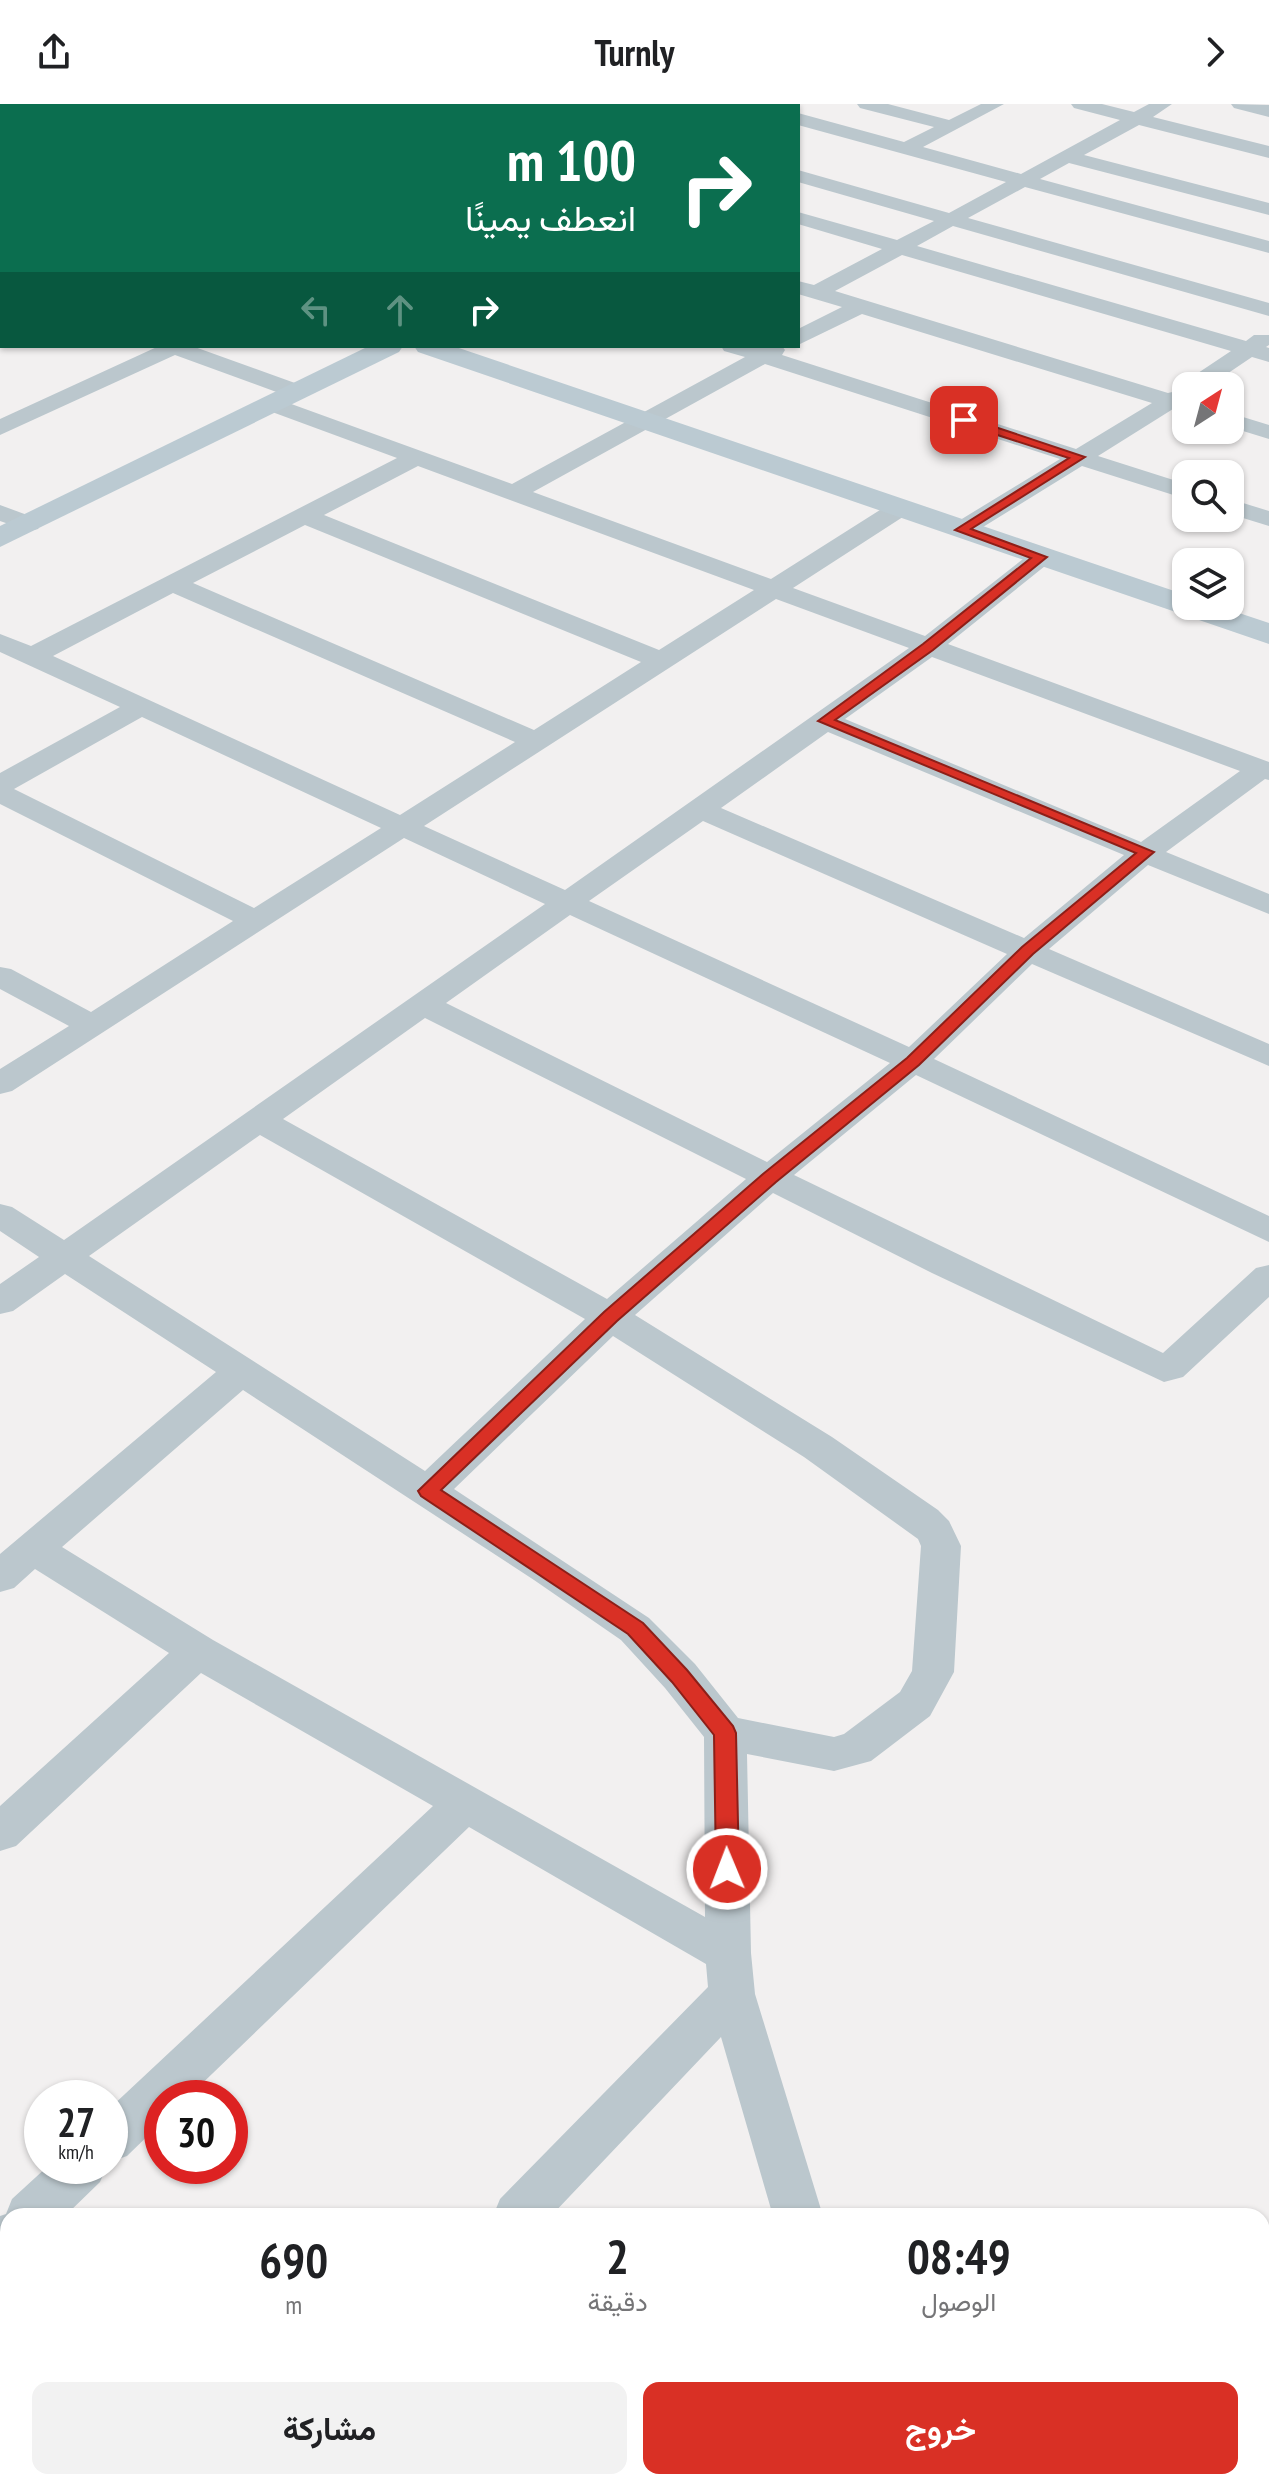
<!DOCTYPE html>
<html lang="ar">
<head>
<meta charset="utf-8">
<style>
  body { margin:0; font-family:"PT Sans Narrow",Vazirmatn,sans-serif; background:#f2f2f2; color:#202124; direction:rtl; height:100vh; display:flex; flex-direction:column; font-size:30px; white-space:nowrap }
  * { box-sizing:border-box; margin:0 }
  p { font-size:26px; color:#757577 }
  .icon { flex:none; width:44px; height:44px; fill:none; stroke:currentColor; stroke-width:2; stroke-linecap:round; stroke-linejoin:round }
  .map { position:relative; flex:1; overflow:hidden; direction:ltr }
  .side { position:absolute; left:0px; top:2104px; width:1270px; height:282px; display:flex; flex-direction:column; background:#fff; border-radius:24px 24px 0 0; box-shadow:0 2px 6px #0004; direction:rtl }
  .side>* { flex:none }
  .banner { position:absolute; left:0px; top:0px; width:800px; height:244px; box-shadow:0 2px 6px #0004; direction:rtl; background:#0b6e4f; color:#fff; overflow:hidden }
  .needle { width:52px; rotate:36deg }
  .buttons { position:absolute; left:1172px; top:268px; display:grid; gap:16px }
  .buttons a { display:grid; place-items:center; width:72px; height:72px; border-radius:16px; background:#fff; box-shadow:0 2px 6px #0004; font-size:40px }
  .speed { position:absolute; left:24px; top:1976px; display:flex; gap:16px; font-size:40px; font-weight:700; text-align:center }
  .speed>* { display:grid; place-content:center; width:104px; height:104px; border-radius:50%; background:#fff; box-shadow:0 2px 6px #0004; line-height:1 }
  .speed small { font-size:20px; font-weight:400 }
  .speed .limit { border:12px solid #d22; background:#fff; color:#111 }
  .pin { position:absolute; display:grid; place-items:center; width:68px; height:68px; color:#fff; margin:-34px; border-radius:16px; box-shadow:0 4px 12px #0006 }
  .me { position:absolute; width:88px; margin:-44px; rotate:359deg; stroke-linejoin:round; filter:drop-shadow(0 0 6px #0008) }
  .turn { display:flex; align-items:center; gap:28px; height:168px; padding:0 32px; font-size:36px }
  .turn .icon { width:104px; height:104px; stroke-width:2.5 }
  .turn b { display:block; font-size:56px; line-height:68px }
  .lanes { display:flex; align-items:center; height:76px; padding:0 32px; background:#0003; justify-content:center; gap:40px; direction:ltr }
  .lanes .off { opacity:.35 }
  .eta { display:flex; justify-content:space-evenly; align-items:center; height:136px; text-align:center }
  .eta b { font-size:48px; font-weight:700; line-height:56px }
  .button { display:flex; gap:16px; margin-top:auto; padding:16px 32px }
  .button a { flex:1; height:92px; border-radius:16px; background:#d93025; color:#fff; font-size:32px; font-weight:700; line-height:92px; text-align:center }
  .button a+a { background:#f2f2f2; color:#202124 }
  header { display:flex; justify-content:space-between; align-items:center; height:104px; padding:0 32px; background:#fff; font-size:36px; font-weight:700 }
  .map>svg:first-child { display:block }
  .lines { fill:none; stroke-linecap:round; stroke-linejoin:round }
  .street { fill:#bbc7cd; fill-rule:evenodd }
  .secondary { fill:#bbcad2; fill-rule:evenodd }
  .route { fill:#d93025; stroke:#8d1f18; stroke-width:2 }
</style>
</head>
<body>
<header><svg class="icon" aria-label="forward" viewBox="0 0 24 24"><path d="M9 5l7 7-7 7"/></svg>Turnly<svg class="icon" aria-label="share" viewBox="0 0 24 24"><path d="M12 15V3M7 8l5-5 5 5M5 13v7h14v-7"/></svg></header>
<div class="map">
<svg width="1269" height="2385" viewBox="0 0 1269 2385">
  <rect width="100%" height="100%" fill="#f2f0f0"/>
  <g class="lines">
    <g class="street">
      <path d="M 188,0 L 212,0 L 213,2 L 189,2 Z"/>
      <path d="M 239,0 L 261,0 L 238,2 Z"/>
      <path d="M 405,0 L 429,0 L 430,2 L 406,2 Z"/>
      <path d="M 527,0 L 551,0 L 552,2 L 528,2 Z"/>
      <path d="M 736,0 L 760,0 L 761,2 L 737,2 Z"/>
      <path d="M 857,0 L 888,0 L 949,16 L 981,0 L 1004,0 L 923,43 L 1021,70 L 1120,16 L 1074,4 L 1071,0 L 1102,0 L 1134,8 L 1149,0 L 1172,0 L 1153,13 L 1269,42 L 1269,54 L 1139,21 L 1084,51 L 1269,99 L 1269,111 L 1069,59 L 1040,75 L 1269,137 L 1269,149 L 1025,83 L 968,114 L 1269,199 L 1269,212 L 953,122 L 917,142 L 1246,237 L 1254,231 L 1269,231 L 1269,241 L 1266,243 L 1269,244 L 1269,258 L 1252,253 L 1209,282 L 1186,282 L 1186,309 L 1173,305 L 1098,352 L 1186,380 L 1186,395 L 1082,362 L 970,431 L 952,431 L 949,426 L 952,421 L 1060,355 L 765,260 L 533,388 L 771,475 L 891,399 L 909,399 L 912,404 L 909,409 L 793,484 L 925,532 L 1032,448 L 1050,448 L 1054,453 L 1050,458 L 948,540 L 1269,658 L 1269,676 L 1265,675 L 1166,748 L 1269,790 L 1269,810 L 1148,761 L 1049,845 L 1269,940 L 1269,962 L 1032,860 L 934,955 L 1269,1112 L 1269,1138 L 916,971 L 794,1071 L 1163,1249 L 1256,1164 L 1269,1161 L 1269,1193 L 1183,1273 L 1164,1278 L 932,1169 L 773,1089 L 635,1211 L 832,1333 L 938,1406 L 949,1417 L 961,1442 L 954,1568 L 930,1612 L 871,1657 L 834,1667 L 747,1650 L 751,1849 L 755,1890 L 823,2112 L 773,2112 L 721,1933 L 551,2112 L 493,2112 L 500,2095 L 708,1883 L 706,1860 L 469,1723 L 187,1994 L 162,1994 L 162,2018 L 127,2052 L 110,2058 L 110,2004 L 433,1702 L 201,1569 L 16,1742 L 0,1747 L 0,1702 L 169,1549 L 35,1465 L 14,1484 L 0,1488 L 0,1450 L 216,1268 L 65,1170 L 13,1207 L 0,1210 L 0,1180 L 39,1153 L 0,1127 L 0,1100 L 12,1103 L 64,1136 L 545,800 L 404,734 L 12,987 L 0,990 L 0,965 L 69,922 L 0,885 L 0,863 L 11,865 L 91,908 L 233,817 L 0,700 L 0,669 L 120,603 L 0,548 L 0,530 L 31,542 L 397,354 L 264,305 L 261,300 L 264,295 L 272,293 L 512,380 L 745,253 L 724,247 L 721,242 L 782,242 L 785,246 L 782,251 L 1076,345 L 1152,299 L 862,210 L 798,241 L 798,225 L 842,203 L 798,190 L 798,177 L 814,181 L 882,145 L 798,120 L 798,108 L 897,136 L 934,117 L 798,78 L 798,66 L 949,109 L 1006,78 L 798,21 L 798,9 L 904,38 L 934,23 L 860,4 ZM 902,151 L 1231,247 L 1186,277 L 1183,282 L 1185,285 L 1168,289 L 835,187 ZM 418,362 L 754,486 L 659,546 L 324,411 ZM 305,421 L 641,558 L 534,626 L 193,479 ZM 173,489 L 515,638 L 400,711 L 53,552 ZM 776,495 L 909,544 L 565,786 L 424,722 ZM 932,553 L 1240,667 L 1141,738 L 845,615 ZM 142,613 L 381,724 L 254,804 L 14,685 ZM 828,628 L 1124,751 L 1024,834 L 721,704 ZM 703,717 L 1007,850 L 909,943 L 589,797 ZM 570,811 L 890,959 L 767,1058 L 446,899 ZM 425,914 L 746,1075 L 607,1195 L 283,1015 ZM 260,1031 L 585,1215 L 425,1367 L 89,1152 ZM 613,1232 L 804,1353 L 918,1435 L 921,1442 L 912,1567 L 900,1588 L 844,1630 L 834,1633 L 738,1614 L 695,1560 L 649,1514 L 454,1385 ZM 243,1286 L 534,1476 L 621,1536 L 665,1584 L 704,1633 L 705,1813 L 213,1536 L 62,1443 Z"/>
      <path d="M 1231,0 L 1269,1 L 1269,13 L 1234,4 Z"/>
      <path d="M 0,147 L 2,147 L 0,160 Z"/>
      <rect x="0" y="192" width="2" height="13"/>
      <path d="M 159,242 L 192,242 L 306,283 L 309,288 L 306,293 L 290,293 L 175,251 L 0,331 L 0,315 Z"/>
      <path d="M 1230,309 L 1269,321 L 1269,335 L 1230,323 Z"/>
      <path d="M 1230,395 L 1269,407 L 1269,422 L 1230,410 Z"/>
      <path d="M 0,401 L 38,415 L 41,420 L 38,425 L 29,427 L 0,417 Z"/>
      <path d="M 48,2062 L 107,2062 L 100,2078 L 65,2112 L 8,2112 L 8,2162 L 0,2165 L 0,2112 L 6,2110 L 12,2095 Z"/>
      <rect x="1262" y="2164" width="7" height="48"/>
      <path d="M 232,2378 L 327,2378 L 330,2385 L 229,2385 Z"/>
      <path d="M 912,2378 L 967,2378 L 970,2385 L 915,2385 Z"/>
    </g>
    <g class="secondary">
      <rect x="0" y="88" width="2" height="14"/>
      <path d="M 369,242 L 403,242 L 399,248 L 0,443 L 0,422 Z"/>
      <path d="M 414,242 L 453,242 L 1186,491 L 1186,502 L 1218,502 L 1269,519 L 1269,540 L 418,248 Z"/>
    </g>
  </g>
  <path class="route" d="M 960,314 L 968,314 L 1085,353 L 971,425 L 1047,453 L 933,546 L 835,616 L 1154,748 L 1033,850 L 919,961 L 776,1078 L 617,1217 L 441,1386 L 643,1519 L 687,1566 L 733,1622 L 736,1629 L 739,1765 L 735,1772 L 727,1775 L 719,1772 L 716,1765 L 714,1631 L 672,1578 L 628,1530 L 421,1392 L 418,1387 L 604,1208 L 763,1070 L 907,954 L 1022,843 L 1136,749 L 818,617 L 923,540 L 1031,454 L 955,426 L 1069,354 L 960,319 Z"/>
</svg>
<div class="buttons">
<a><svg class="needle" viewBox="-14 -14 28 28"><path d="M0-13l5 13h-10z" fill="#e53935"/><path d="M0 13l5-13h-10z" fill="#757577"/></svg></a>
<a><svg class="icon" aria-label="search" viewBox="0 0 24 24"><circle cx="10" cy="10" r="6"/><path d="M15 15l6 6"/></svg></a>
<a><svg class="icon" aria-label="layers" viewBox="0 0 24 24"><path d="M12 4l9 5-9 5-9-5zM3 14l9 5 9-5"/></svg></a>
</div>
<div class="speed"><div>27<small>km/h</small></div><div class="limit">30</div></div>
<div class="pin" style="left:964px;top:316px;background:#d93025"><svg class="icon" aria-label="arrive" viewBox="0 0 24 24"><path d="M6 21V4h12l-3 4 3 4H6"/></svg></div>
<svg class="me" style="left:727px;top:1765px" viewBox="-20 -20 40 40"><circle r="17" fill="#d93025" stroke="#fff" stroke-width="3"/><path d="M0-11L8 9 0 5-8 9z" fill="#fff"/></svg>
<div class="banner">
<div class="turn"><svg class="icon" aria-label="right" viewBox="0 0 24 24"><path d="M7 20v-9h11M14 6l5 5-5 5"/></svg><div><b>100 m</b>انعطف يمينًا</div></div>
<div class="lanes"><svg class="icon off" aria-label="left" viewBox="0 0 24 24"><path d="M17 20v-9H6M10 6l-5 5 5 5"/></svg><svg class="icon off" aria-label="ahead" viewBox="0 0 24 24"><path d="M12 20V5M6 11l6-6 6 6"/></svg><svg class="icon" aria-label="right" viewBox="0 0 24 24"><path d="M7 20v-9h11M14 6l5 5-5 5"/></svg></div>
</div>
<section class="side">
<div class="eta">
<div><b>08:49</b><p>الوصول</p></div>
<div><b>2</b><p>دقيقة</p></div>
<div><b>690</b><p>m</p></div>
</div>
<div class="button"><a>خروج</a><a>مشاركة</a></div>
</section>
</div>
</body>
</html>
